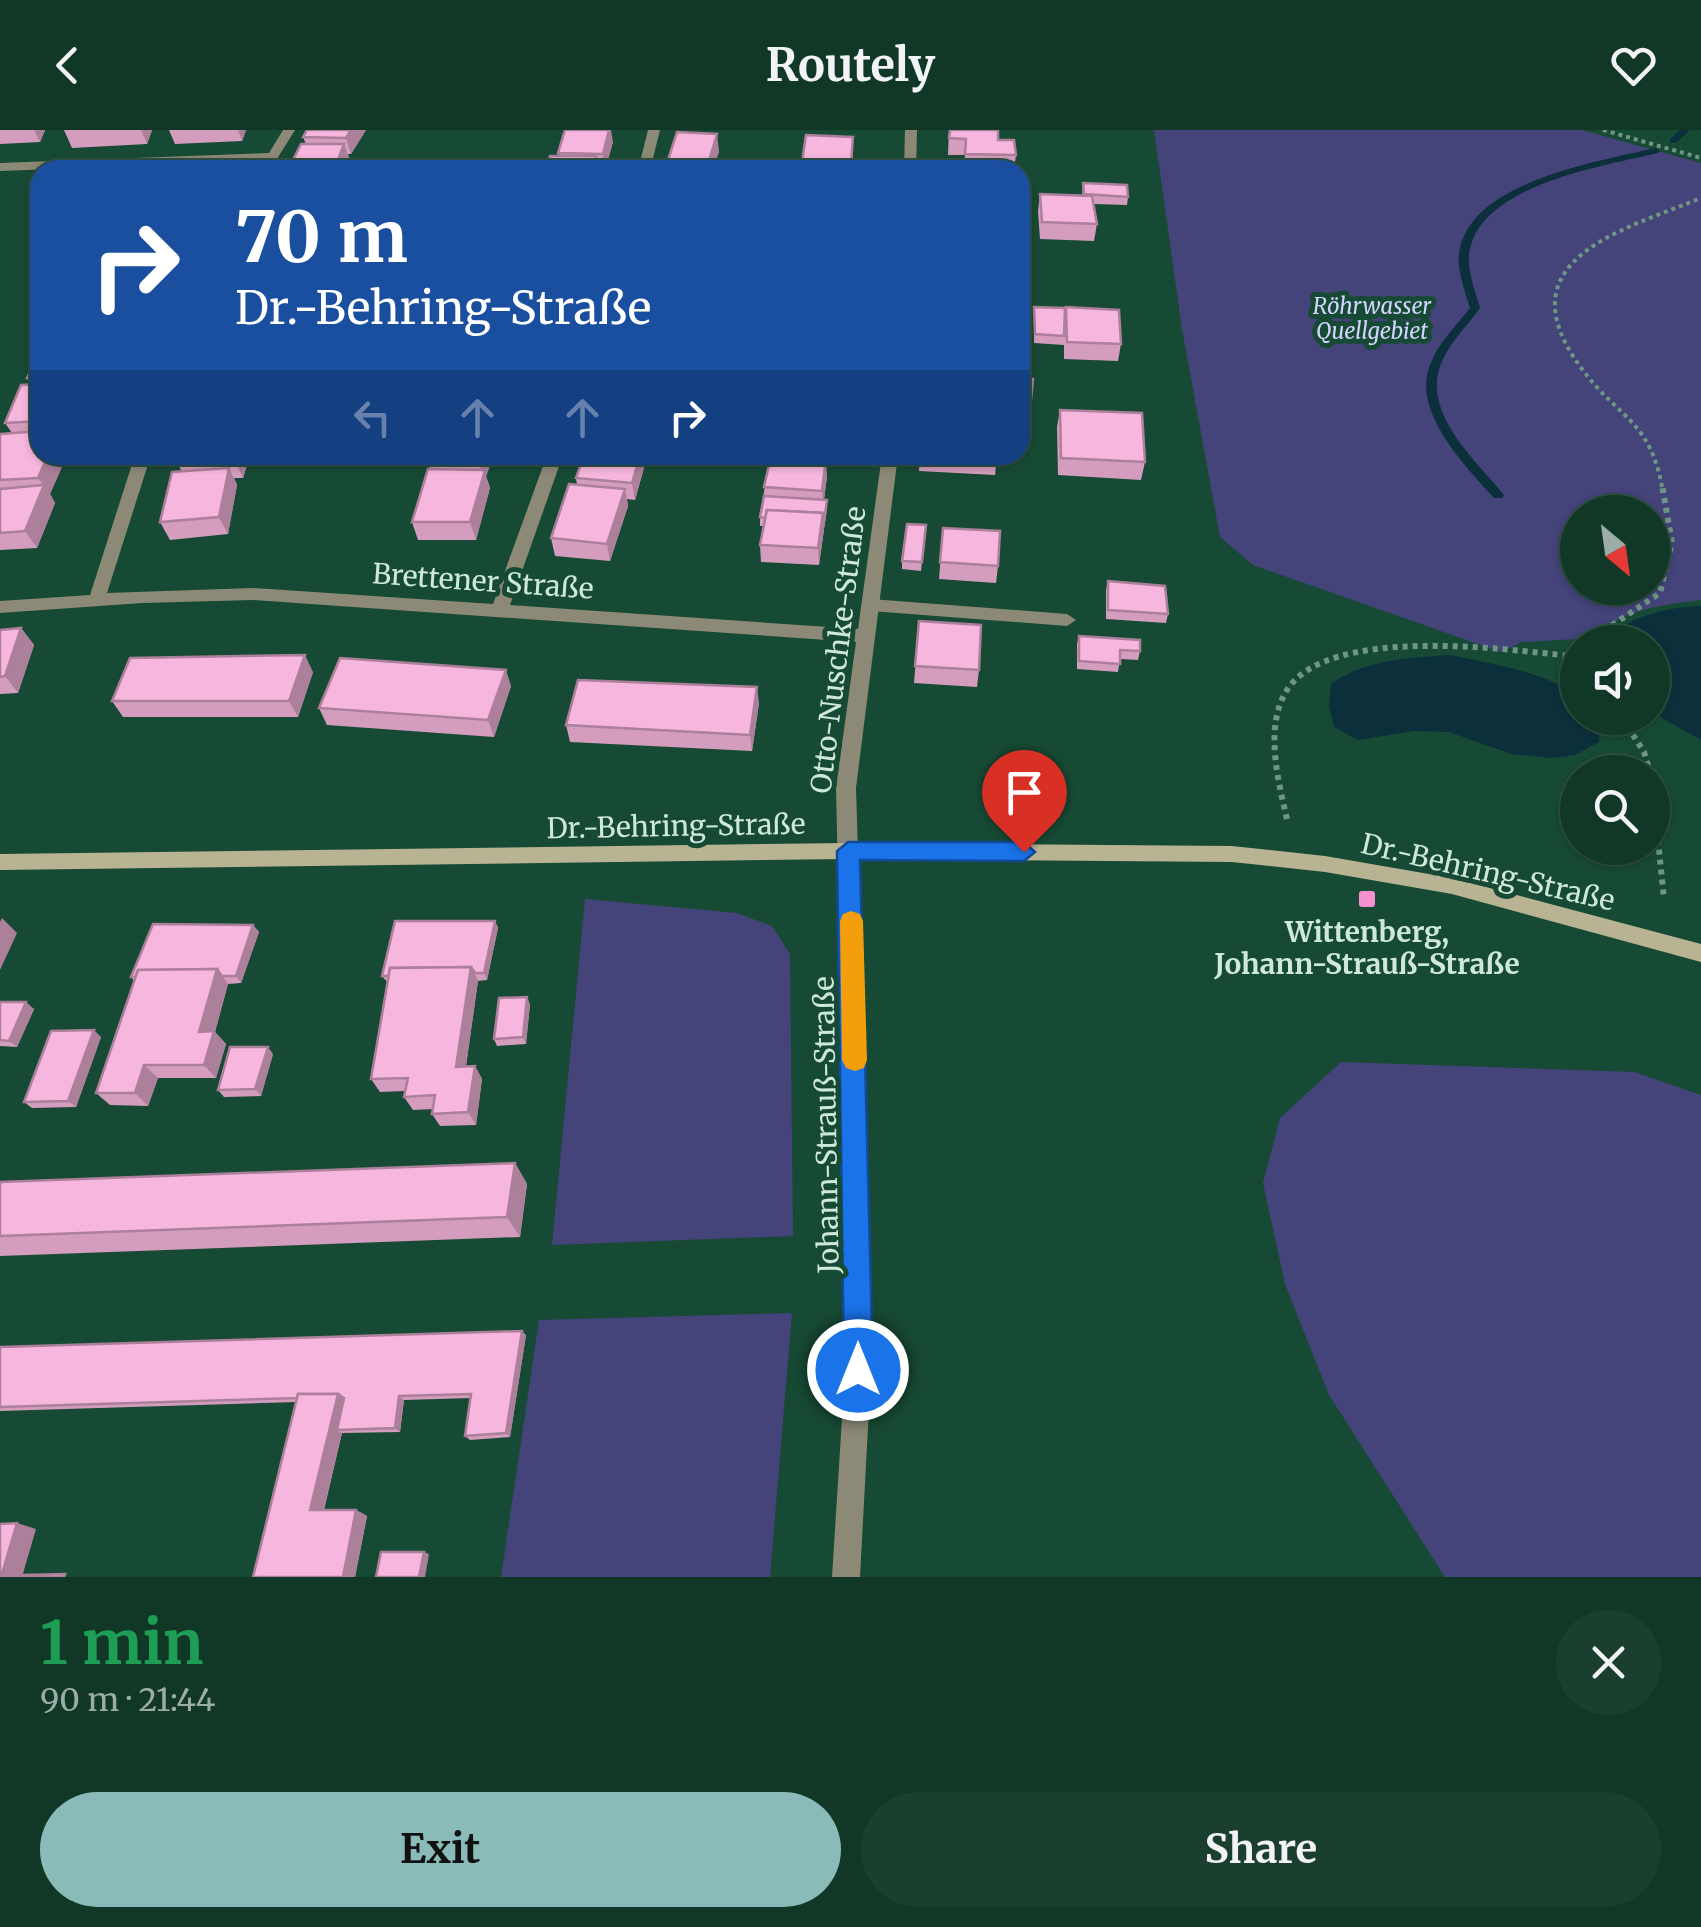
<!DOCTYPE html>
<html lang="en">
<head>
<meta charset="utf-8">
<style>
  body { margin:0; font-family:Merriweather,serif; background:#1a3f2f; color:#f1f3f6; height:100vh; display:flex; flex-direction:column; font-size:38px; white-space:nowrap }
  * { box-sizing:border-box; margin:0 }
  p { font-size:32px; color:#9caca7 }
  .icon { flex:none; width:55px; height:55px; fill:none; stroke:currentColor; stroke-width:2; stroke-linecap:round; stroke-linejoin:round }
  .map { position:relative; height:1447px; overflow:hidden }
  .sheet { display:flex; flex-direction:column; background:#113827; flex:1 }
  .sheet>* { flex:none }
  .banner { position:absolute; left:30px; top:30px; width:1000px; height:305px; border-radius:30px; box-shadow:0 2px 8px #0004,0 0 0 2px #305244; background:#1a4fa0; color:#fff; overflow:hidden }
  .needle { width:65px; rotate:151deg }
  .controls { position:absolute; left:1560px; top:365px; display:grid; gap:20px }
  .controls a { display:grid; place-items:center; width:110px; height:110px; border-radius:50%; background:#113827; box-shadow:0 2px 8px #0004,0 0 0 2px #305244; font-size:50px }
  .pin { position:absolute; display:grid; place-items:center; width:85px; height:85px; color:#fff; margin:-102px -42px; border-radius:50% 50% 50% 0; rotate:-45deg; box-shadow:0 0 10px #0007 }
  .pin .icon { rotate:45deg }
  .me { position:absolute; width:110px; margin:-55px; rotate:0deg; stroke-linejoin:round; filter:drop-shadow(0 0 8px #0008) }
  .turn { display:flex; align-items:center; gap:35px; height:210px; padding:0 40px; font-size:45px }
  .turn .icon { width:130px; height:130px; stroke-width:2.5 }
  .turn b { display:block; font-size:70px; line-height:85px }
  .lanes { display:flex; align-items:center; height:95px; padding:0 40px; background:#0003; justify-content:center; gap:50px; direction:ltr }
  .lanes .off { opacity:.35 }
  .round { display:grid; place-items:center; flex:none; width:105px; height:105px; border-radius:52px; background:#1a3f2f }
  .summary { display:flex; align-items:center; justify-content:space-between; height:170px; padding:0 40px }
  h1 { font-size:60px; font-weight:700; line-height:75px; color:#1e9e55 }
  .cta { display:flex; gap:20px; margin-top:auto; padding:20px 40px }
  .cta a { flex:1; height:115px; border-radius:60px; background:#8bbbb9; color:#111; font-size:40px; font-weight:700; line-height:115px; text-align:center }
  .cta a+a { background:#1a3f2f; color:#f1f3f6 }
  header { display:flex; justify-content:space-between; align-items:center; height:130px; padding:0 40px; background:#113827; font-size:45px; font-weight:700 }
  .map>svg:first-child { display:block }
  .green { fill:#44437a; fill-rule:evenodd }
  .water { fill:#0c303b }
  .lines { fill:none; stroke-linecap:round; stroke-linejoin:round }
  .stream { fill:#0c303b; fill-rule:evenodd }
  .path-far1 { stroke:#6f9684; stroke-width:4; stroke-dasharray:4 4; stroke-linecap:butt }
  .path { stroke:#6f9684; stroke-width:6; stroke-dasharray:5 5; stroke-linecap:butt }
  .lane { fill:#8c8a76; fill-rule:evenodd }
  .street { fill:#8c8a76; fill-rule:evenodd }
  .secondary { fill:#b8b493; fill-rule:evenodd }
  .wall { fill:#d49dbe }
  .shaded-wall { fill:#ac7f9b }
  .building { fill:#f6b6dd; stroke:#ac7f9b; stroke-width:2.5 }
  .route { fill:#1a73e8; stroke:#114b97; stroke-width:2.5 }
  .slow { fill:#f59e0b }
  .poi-dot { fill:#f590d1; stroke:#174a34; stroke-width:4 }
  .labels { text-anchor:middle; stroke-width:10; stroke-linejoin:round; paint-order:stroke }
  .far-park-label { font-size:22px; font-style:italic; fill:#d2d5fe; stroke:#174a34 }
  .street-label { font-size:28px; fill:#cee8da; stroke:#174a34 }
  .poi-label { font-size:28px; font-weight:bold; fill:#cee8da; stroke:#174a34 }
</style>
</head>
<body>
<header><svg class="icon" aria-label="back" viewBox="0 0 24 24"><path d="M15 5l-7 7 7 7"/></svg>Routely<svg class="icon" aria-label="heart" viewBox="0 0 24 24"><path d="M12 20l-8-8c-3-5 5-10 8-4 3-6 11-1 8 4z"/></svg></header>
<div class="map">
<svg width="1701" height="1447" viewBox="0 0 1701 1447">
  <rect width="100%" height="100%" fill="#174a34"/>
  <g class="green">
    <path d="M 1154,0 L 1582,0 L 1701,33 L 1701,470 C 1665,474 1619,480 1595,508 L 1522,512 L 1501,522 L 1253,435 L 1220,407 L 1182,199 ZM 1578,382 L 1652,382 L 1652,458 L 1578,458 Z"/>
    <path d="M 585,769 L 737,783 L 772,796 L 790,824 L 793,1106 L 552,1115 Z"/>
    <path d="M 1341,932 L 1634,942 L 1701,965 L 1701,1447 L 1445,1447 L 1329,1265 L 1285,1154 L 1263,1053 L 1280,988 Z"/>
    <path d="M 792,1183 L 770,1447 L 501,1447 L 539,1190 Z"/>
  </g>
  <g class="water">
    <path d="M 1701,476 L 1701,610 L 1653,583 L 1652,512 L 1602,512 C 1626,487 1667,477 1701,476 Z"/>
    <path d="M 1450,525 C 1487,533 1551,542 1577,568 L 1578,588 L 1600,591 L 1599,612 L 1575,625 L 1551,628 L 1511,624 L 1449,602 L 1414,601 L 1358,610 L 1334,597 L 1329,577 L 1331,554 C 1366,529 1408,528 1450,525 Z"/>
  </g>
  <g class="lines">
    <g class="stream">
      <path d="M 1680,0 L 1690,0 L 1676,13 L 1670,13 L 1670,9 Z"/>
      <path d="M 1655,18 L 1660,21 L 1658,23 C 1604,36 1476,55 1469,125 C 1468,143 1475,161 1480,178 C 1468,195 1452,210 1443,229 C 1418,281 1475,329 1504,365 L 1502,368 L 1494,368 C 1465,336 1411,281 1430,235 C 1438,213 1456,196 1470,178 C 1465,161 1457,142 1459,124 C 1468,51 1598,32 1655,18 Z"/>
    </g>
    <g class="path-far1">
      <path d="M 1603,0 L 1701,28"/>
      <path d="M 1662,357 C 1650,290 1617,287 1582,239 C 1500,130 1623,100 1701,68"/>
    </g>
    <g class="path">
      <path d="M 1587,512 L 1660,463 L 1672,413 L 1662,355"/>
      <path d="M 1578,520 L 1570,526 L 1578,534"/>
      <path d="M 1622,588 L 1644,622 L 1650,642"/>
      <path d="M 1652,650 L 1664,769"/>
      <path d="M 1287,689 C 1278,651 1264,596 1287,560 C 1329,495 1504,519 1570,526"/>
    </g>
    <path class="lane" d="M 871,469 L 1067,484 L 1076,490 L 1067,496 L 871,481 L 862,475 Z"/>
    <g class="street">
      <path d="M 283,0 L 295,0 L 270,40 L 261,37 L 264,31 L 0,41 L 0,33 L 269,23 Z"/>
      <path d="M 648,0 L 660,0 L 650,40 L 638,40 Z"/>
      <path d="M 905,0 L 917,0 L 916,40 L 904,40 Z"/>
      <path d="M 135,325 L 151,325 L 107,463 L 253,458 L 493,474 L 547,325 L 563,325 L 510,475 L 858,499 L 882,325 L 898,325 L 856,658 L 871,1135 L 871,1241 L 860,1447 L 832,1447 L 845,1241 L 847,1135 L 836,658 L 856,512 L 253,470 L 142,473 L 0,483 L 0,471 L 90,465 Z"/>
    </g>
    <path class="secondary" d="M 848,713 L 1232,716 L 1325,726 L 1452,748 L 1701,814 L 1701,832 L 1452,764 L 1325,742 L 1232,732 L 848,729 L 0,740 L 0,724 Z"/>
  </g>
  <g class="wall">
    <path d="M 0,0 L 45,0 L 40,12 L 0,14 Z"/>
    <path d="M 64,0 L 152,0 L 147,14 L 72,18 Z"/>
    <path d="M 169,0 L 246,0 L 242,11 L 175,14 Z"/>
    <path d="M 307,0 L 366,0 L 351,24 L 348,24 L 350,31 L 346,40 L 288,40 L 306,14 L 303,7 Z"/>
    <path d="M 949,0 L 998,0 L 998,10 L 1016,25 L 1014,40 L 964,40 L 965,25 L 948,25 Z"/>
    <path d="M 613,12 L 605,40 L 546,40 L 559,26 L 558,23 Z"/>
    <path d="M 719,21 L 714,37 L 718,40 L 668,40 L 667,33 Z"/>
    <path d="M 853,24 L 852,40 L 796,40 L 802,36 L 802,32 Z"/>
    <path d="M 1083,53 L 1128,67 L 1127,75 L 1094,74 L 1097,94 L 1094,111 L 1040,109 L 1038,81 L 1040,64 L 1082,65 Z"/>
    <path d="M 1034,177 L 1065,178 L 1121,214 L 1118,231 L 1064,229 L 1064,215 L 1034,213 Z"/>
    <path d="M 40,222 L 40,325 L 67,325 L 50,364 L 55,373 L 37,418 L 0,420 L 0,304 L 12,303 L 5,293 L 31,255 L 27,248 Z"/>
    <path d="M 1020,248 L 1033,249 L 1030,279 L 1020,278 Z"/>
    <path d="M 1060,280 L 1145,332 L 1141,350 L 1058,345 L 1057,297 Z"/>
    <path d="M 181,325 L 250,325 L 243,348 L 234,348 L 237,355 L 228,404 L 170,410 L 160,392 L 182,342 L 178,334 Z"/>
    <path d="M 430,325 L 494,325 L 486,346 L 490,358 L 476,410 L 418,410 L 412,392 L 430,339 L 428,331 Z"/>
    <path d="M 765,325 L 813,325 L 813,328 L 827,346 L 824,369 L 827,378 L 819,435 L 761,432 L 760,415 L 763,396 L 760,396 L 760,387 L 768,337 L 765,336 Z"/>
    <path d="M 920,325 L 997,325 L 995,345 L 919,341 Z"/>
    <path d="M 647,327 L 635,370 L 627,369 L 628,376 L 610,431 L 555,426 L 551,408 L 577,355 L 576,348 Z"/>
    <path d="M 926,395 L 921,441 L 902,439 L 902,431 Z"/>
    <path d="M 943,398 L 998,436 L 996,453 L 939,449 Z"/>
    <path d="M 1108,451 L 1168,484 L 1166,493 L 1106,489 L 1106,460 Z"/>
    <path d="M 919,491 L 979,540 L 977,557 L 914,553 Z"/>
    <path d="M 21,498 L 34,515 L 18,563 L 0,564 L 0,500 Z"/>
    <path d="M 1079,506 L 1140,521 L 1138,530 L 1120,529 L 1118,542 L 1077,539 L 1077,514 Z"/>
    <path d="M 313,542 L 298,587 L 123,587 L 112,571 Z"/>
    <path d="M 511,556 L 494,607 L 327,595 L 319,578 Z"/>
    <path d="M 759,573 L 752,621 L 570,612 L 566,595 Z"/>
    <path d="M 495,791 L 498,798 L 487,850 L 478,851 L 466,936 L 475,936 L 482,949 L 476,995 L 440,996 L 432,984 L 433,979 L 413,980 L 404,967 L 405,961 L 380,962 L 371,949 L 388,853 L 382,846 Z"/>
    <path d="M 253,795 L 259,802 L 241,853 L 228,854 L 215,902 L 226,914 L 216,948 L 158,948 L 148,976 L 110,975 L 96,963 L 134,851 L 131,847 Z"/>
    <path d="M 0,872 L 34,879 L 17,917 L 0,916 Z"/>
    <path d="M 530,874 L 526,914 L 497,916 L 494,909 Z"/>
    <path d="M 101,907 L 76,977 L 32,978 L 24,972 Z"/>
    <path d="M 273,924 L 261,966 L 224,967 L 218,960 Z"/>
    <path d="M 515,1033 L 527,1054 L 520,1107 L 0,1126 L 0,1052 Z"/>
    <path d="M 526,1205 L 510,1307 L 470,1310 L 465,1306 L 471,1268 L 404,1270 L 400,1302 L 342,1303 L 324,1380 L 356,1380 L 367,1386 L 355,1447 L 253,1447 L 296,1272 L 0,1281 L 0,1217 Z"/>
  </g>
  <g class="shaded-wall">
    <path d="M 34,0 L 45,0 L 40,12 Z"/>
    <path d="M 141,0 L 152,0 L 147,14 Z"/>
    <path d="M 238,0 L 246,0 L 242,11 Z"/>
    <path d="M 351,0 L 366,0 L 351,24 L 346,8 Z"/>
    <path d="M 609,0 L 611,0 L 613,12 L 605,40 L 603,24 Z"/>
    <path d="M 717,4 L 719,21 L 713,40 L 709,40 L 708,34 Z"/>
    <path d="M 344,14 L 350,31 L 346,40 L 334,40 Z"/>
    <path d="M 596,26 L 598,40 L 592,40 Z"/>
    <path d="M 48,325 L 67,325 L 50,364 L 55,373 L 37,418 L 25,401 L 44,356 L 38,348 Z"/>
    <path d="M 236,325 L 250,325 L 243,348 L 235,331 Z"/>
    <path d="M 483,325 L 494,325 L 486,346 L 490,358 L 476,410 L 470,392 L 483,346 L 479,334 Z"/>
    <path d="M 640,325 L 646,325 L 647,327 L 635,370 L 632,353 Z"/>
    <path d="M 826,328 L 827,346 L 823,378 L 822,361 Z"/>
    <path d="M 229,338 L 237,355 L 228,404 L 219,387 Z"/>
    <path d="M 625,359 L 628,376 L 610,431 L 607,414 Z"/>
    <path d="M 827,370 L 827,378 L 819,435 L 818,418 Z"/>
    <path d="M 21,498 L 34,515 L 18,563 L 5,546 Z"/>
    <path d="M 305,525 L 313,542 L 298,587 L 289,571 Z"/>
    <path d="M 506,540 L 511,556 L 494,607 L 488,590 Z"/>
    <path d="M 757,557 L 759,573 L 752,621 L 750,605 Z"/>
    <path d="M 2,788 L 17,803 L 0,840 L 0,792 Z"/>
    <path d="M 495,791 L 498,798 L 487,850 L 484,843 Z"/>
    <path d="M 253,795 L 259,802 L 241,853 L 236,846 Z"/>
    <path d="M 471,837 L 478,851 L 464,950 L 456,937 Z"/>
    <path d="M 217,839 L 228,854 L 215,902 L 226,914 L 216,948 L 204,935 L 199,902 Z"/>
    <path d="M 527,867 L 530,874 L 526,914 L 523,907 Z"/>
    <path d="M 26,872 L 34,879 L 17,917 L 9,911 Z"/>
    <path d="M 94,900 L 101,907 L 76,977 L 68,971 Z"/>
    <path d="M 268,917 L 273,924 L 261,966 L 255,959 Z"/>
    <path d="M 144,935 L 158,948 L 148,976 L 135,963 Z"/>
    <path d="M 475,936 L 482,949 L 476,995 L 468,982 Z"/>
    <path d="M 515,1033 L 527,1054 L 520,1107 L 507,1087 Z"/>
    <path d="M 522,1201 L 526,1205 L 510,1307 L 506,1303 Z"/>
    <path d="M 338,1264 L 349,1272 L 337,1300 L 342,1303 L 322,1385 L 310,1380 Z"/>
    <path d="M 399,1266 L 404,1270 L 400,1302 L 395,1298 Z"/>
    <path d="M 356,1380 L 367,1386 L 355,1447 L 343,1447 Z"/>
    <path d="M 17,1393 L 36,1399 L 22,1447 L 1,1447 Z"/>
    <path d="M 424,1422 L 429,1424 L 425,1447 L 419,1447 Z"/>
  </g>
  <g class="building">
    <path d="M 307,0 L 351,0 L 346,8 L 303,7 Z"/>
    <path d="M 565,0 L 609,0 L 603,24 L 558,23 Z"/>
    <path d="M 950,0 L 998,0 L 998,10 L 1014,10 L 1016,25 L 965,24 L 966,9 L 949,8 Z"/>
    <path d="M 677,2 L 717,4 L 708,34 L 667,33 Z"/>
    <path d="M 806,5 L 853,7 L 851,34 L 802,32 Z"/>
    <path d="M 301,14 L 344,14 L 334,40 L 288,40 Z"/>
    <path d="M 550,26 L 596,26 L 592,40 L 546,40 Z"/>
    <path d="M 797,35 L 839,37 L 839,40 L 796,40 Z"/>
    <path d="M 671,36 L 718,38 L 717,40 L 670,40 Z"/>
    <path d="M 1083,53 L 1127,55 L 1128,67 L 1084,64 Z"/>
    <path d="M 1040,64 L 1092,66 L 1097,94 L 1042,92 Z"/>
    <path d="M 1034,177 L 1065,178 L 1064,206 L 1035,204 Z"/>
    <path d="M 1066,177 L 1119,180 L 1121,214 L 1067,212 Z"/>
    <path d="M 40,222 L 40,248 L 27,248 Z"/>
    <path d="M 1020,248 L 1033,249 L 1031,270 L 1020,269 Z"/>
    <path d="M 40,254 L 40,291 L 5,293 L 21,255 Z"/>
    <path d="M 1060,280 L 1142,283 L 1145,332 L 1061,328 Z"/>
    <path d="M 40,301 L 40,325 L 48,325 L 38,348 L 0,350 L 0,304 Z"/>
    <path d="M 181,325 L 236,325 L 235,331 L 178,334 Z"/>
    <path d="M 430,325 L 483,325 L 479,334 L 428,331 Z"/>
    <path d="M 584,325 L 640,325 L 632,353 L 576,348 Z"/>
    <path d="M 765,325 L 812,325 L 812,328 L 771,326 L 770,328 L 765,328 Z"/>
    <path d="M 949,325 L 997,325 L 997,327 Z"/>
    <path d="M 771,326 L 826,328 L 822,361 L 764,357 Z"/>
    <path d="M 229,338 L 219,387 L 160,392 L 172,342 Z"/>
    <path d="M 428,339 L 485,340 L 470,392 L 412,392 Z"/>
    <path d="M 569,354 L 625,359 L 607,414 L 551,408 Z"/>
    <path d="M 44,355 L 25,401 L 0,403 L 0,359 Z"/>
    <path d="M 764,366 L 827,370 L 824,392 L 823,383 L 767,380 L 765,388 L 760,387 Z"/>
    <path d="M 767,380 L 823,383 L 818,418 L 760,415 Z"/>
    <path d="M 907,394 L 926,395 L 922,432 L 902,431 Z"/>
    <path d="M 943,398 L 1000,401 L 998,436 L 940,432 Z"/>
    <path d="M 1108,451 L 1165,456 L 1168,484 L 1108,480 Z"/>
    <path d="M 919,491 L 981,495 L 979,540 L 915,536 Z"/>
    <path d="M 21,498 L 5,546 L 0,547 L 0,500 Z"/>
    <path d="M 1079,506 L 1140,510 L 1140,521 L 1120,520 L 1120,534 L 1079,531 Z"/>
    <path d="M 305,525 L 289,571 L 112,571 L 130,528 Z"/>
    <path d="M 340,528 L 506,540 L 488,590 L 319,578 Z"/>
    <path d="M 578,550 L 757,557 L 750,605 L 566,595 Z"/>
    <path d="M 395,791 L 495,791 L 484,843 L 475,843 L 471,837 L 390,838 L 389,846 L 382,846 Z"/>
    <path d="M 153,794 L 253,795 L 236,846 L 222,846 L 217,839 L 138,840 L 135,847 L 131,847 Z"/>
    <path d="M 471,837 L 456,937 L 475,936 L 468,982 L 432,984 L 435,965 L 404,967 L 408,948 L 371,949 L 390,838 Z"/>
    <path d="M 217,839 L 199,902 L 214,901 L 204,935 L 144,935 L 135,963 L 96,963 L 138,840 Z"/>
    <path d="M 527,867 L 523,907 L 494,909 L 499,868 Z"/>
    <path d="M 0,872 L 26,872 L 9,911 L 0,910 Z"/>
    <path d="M 94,900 L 68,971 L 24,972 L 51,901 Z"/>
    <path d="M 230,917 L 268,917 L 255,959 L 218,960 Z"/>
    <path d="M 515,1033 L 507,1087 L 0,1106 L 0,1052 Z"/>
    <path d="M 522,1201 L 506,1303 L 465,1306 L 471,1264 L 399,1266 L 395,1298 L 337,1300 L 344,1268 L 338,1264 L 298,1264 L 297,1268 L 0,1277 L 0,1217 Z"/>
    <path d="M 298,1264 L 338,1264 L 310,1380 L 356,1380 L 343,1447 L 253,1447 Z"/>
    <path d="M 17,1393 L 1,1447 L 0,1447 L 0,1394 Z"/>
    <path d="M 381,1422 L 424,1422 L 419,1447 L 376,1447 Z"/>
    <path d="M 65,1444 L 64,1447 L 21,1447 L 22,1445 Z"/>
  </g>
  <path class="route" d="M 848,712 L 1024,712 L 1035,722 L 1024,731 L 860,730 L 873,1240 L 869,1251 L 858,1255 L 848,1251 L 844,1240 L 837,721 Z"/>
  <path class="slow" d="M 851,781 L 860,784 L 863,791 L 867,930 L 864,938 L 855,941 L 846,938 L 842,930 L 840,791 L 843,784 Z"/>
  <rect class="poi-dot" x="1357" y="759" width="20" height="20" rx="5"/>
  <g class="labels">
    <g class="far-park-label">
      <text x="1372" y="184">Röhrwasser<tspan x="1372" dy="25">Quellgebiet</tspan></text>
    </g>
    <g class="street-label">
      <text transform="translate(483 451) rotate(4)" y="10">Brettener Straße</text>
      <text transform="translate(838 520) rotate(-83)" y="10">Otto-Nuschke-Straße</text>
      <text transform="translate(676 696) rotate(-1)" y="10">Dr.-Behring-Straße</text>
      <text transform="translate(1488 742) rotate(13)" y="10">Dr.-Behring-Straße</text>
      <text transform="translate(826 995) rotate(-91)" y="10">Johann-Strauß-Straße</text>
    </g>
    <g class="poi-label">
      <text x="1367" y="812">Wittenberg,<tspan x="1367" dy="32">Johann-Strauß-Straße</tspan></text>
    </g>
  </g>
</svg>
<div class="controls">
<a><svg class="needle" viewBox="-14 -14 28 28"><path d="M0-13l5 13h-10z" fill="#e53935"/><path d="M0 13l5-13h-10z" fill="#9caca7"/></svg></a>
<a><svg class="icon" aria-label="sound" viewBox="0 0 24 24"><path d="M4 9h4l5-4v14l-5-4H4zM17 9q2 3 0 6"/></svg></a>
<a><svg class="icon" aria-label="search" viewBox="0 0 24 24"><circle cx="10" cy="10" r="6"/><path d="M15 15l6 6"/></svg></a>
</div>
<div class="pin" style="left:1024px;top:722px;background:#d93025"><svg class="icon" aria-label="arrive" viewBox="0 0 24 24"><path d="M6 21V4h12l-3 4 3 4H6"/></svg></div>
<svg class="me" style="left:858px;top:1240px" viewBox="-20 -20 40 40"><circle r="17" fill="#1a73e8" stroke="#fff" stroke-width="3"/><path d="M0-11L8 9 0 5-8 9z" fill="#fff"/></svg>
<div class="banner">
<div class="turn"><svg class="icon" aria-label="right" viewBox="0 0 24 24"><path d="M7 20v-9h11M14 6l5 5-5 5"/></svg><div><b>70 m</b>Dr.-Behring-Straße</div></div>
<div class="lanes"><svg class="icon off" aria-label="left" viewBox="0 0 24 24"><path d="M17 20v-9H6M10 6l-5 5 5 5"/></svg><svg class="icon off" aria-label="ahead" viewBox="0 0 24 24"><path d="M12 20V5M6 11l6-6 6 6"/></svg><svg class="icon off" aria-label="ahead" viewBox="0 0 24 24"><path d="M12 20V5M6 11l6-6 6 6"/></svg><svg class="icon" aria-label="right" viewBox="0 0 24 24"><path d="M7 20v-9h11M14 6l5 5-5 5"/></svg></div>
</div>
</div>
<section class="sheet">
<div class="summary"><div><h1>1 min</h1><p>90 m · 21:44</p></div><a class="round"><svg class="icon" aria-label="close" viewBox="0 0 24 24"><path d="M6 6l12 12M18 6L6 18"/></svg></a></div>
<div class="cta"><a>Exit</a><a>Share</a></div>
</section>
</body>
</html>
